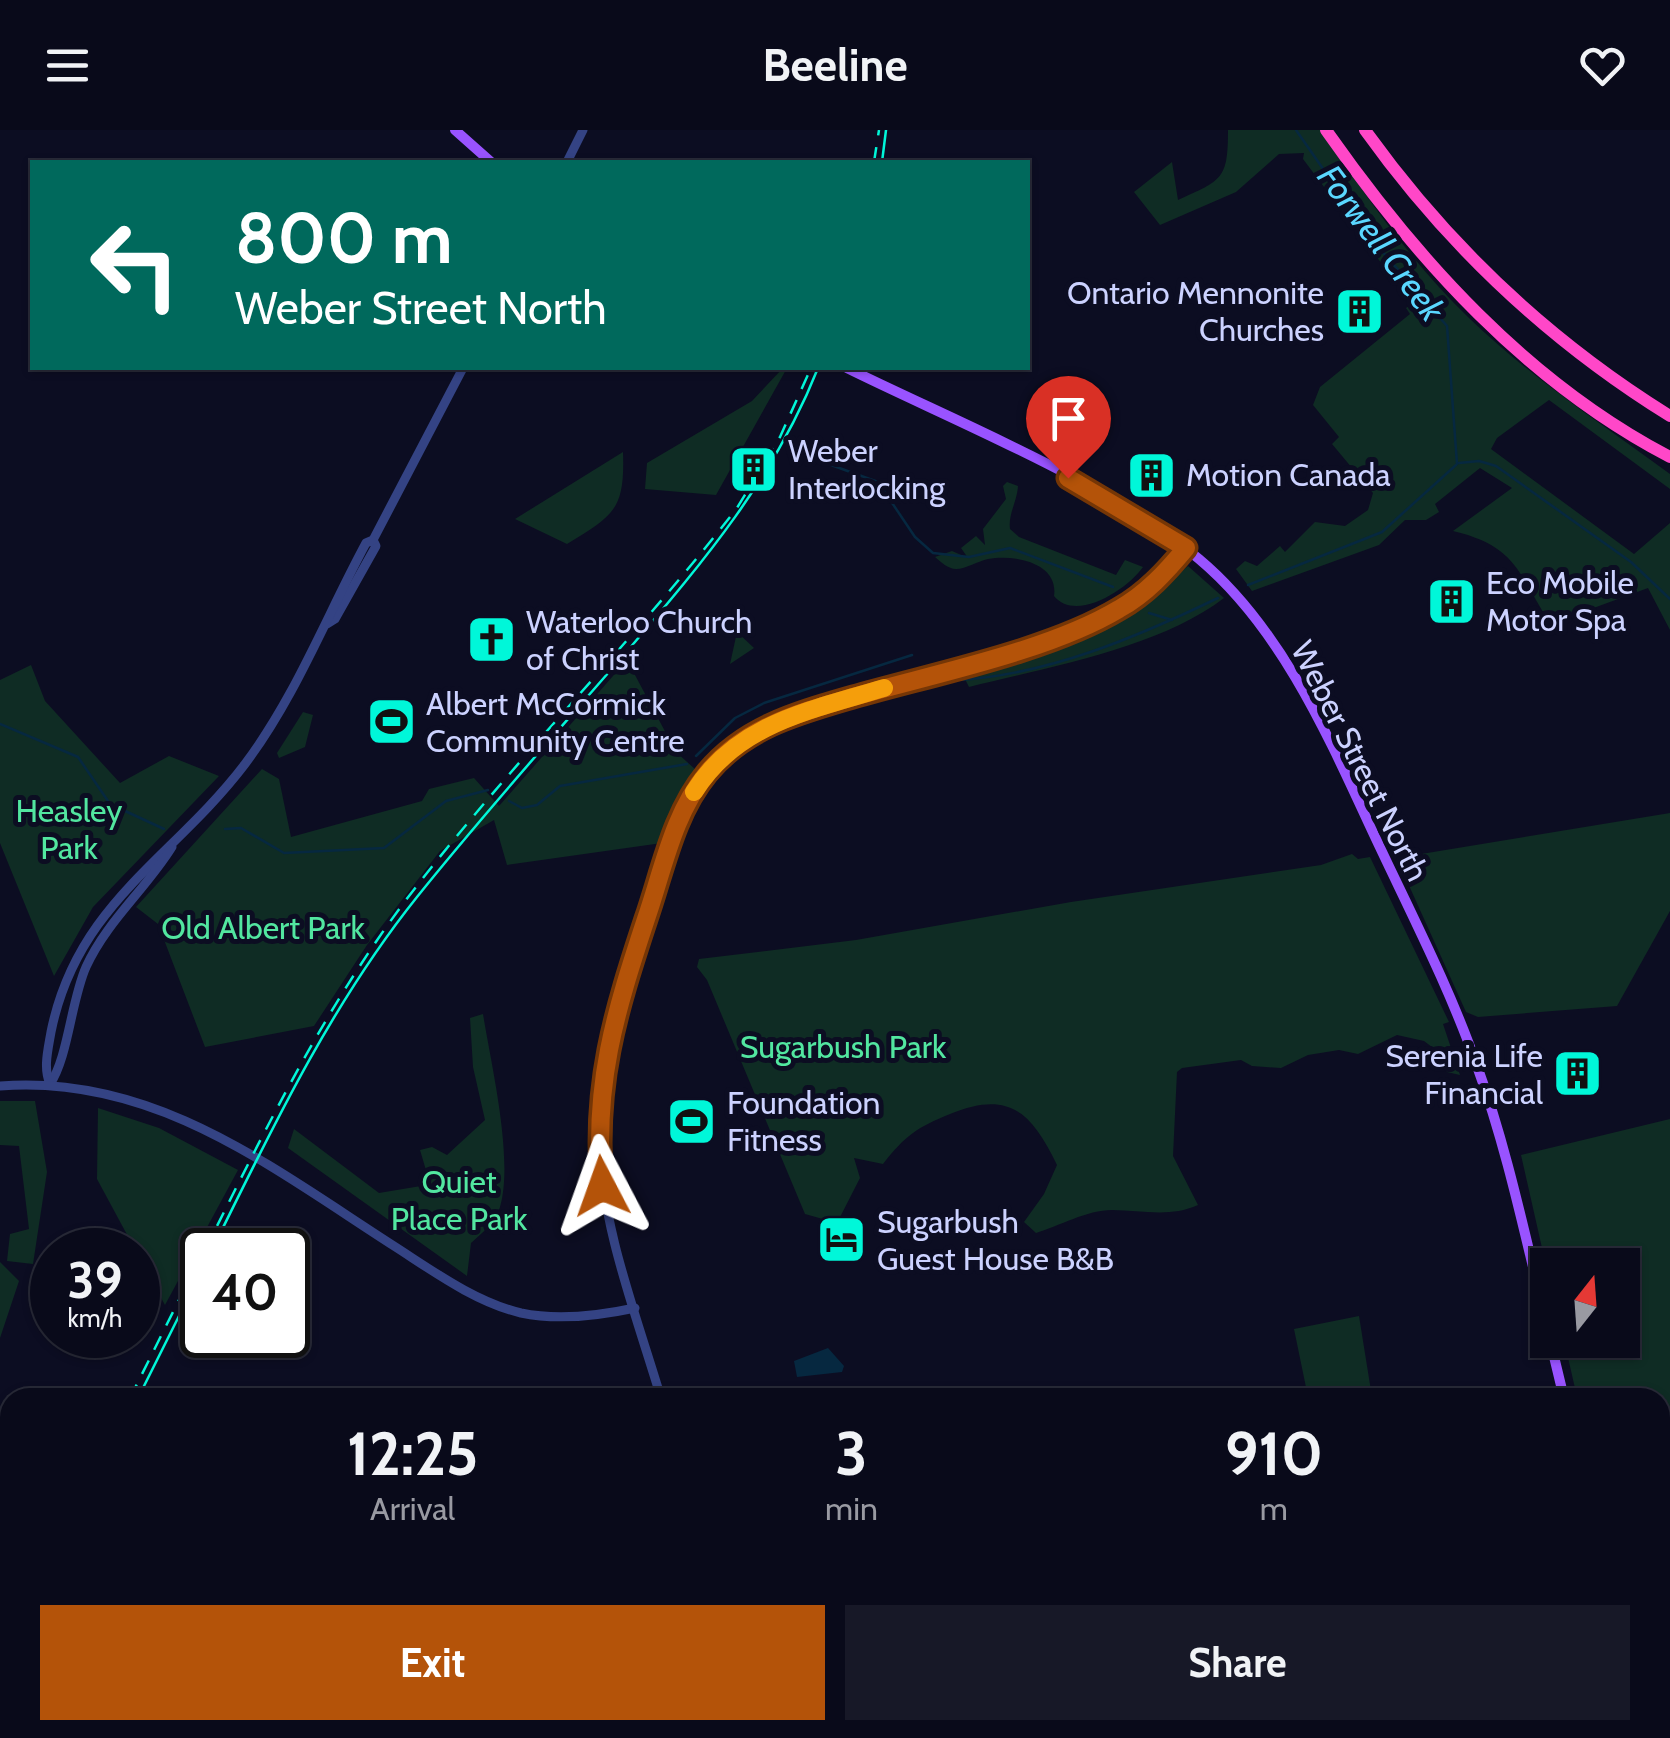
<!DOCTYPE html>
<html lang="en">
<head>
<meta charset="utf-8">
<style>
  body { margin:0; font-family:Cabin,sans-serif; background:#171827; color:#f1f3f6; height:100vh; display:flex; flex-direction:column; font-size:38px; white-space:nowrap }
  * { box-sizing:border-box; margin:0 }
  p { font-size:32px; color:#999aa2 }
  .icon { flex:none; width:55px; height:55px; fill:none; stroke:currentColor; stroke-width:2; stroke-linecap:round; stroke-linejoin:round }
  .map { position:relative; flex:1; overflow:hidden }
  .side { position:absolute; left:0px; top:1258px; width:1670px; height:352px; display:flex; flex-direction:column; background:#090a1a; border-radius:30px 30px 0 0; box-shadow:0 2px 8px #0004,0 0 0 2px #292b39 }
  .side>* { flex:none }
  .hud { position:absolute; left:30px; top:30px; width:1000px; height:210px; border-radius:0px; box-shadow:0 2px 8px #0004,0 0 0 2px #292b39; background:#00695c; color:#fff; overflow:hidden }
  .needle { width:65px; rotate:17deg }
  .controls { position:absolute; left:1530px; top:1118px; display:grid; gap:20px }
  .controls a { display:grid; place-items:center; width:110px; height:110px; border-radius:0px; background:#090a1a; box-shadow:0 2px 8px #0004,0 0 0 2px #292b39; font-size:50px }
  .speed { position:absolute; left:30px; top:1098px; display:flex; gap:20px; font-size:50px; font-weight:700; text-align:center }
  .speed>* { display:grid; place-content:center; width:130px; height:130px; border-radius:50%; background:#090a1a; box-shadow:0 2px 8px #0004,0 0 0 2px #292b39; line-height:1 }
  .speed small { font-size:25px; font-weight:400 }
  .speed .limit { border:5px solid #111; border-radius:15px; background:#fff; color:#111 }
  .pin { position:absolute; display:grid; place-items:center; width:85px; height:85px; color:#fff; margin:-102px -42px; border-radius:50% 50% 50% 0; rotate:-45deg; box-shadow:0 0 10px #0007 }
  .pin .icon { rotate:45deg }
  .me { position:absolute; width:110px; margin:-55px; rotate:356deg; stroke-linejoin:round; filter:drop-shadow(0 0 8px #0008) }
  .turn { display:flex; align-items:center; gap:35px; height:210px; padding:0 40px; font-size:45px }
  .turn .icon { width:130px; height:130px; stroke-width:2.5 }
  .turn b { display:block; font-size:70px; line-height:85px }
  .eta { display:flex; justify-content:space-evenly; align-items:center; height:170px; text-align:center }
  .eta b { font-size:60px; font-weight:700; line-height:70px }
  .cta { display:flex; gap:20px; margin-top:auto; padding:20px 40px }
  .cta a { flex:1; height:115px; border-radius:0px; background:#b45309; color:#fff; font-size:40px; font-weight:700; line-height:115px; text-align:center }
  .cta a+a { background:#171827; color:#f1f3f6 }
  header { display:flex; justify-content:space-between; align-items:center; height:130px; padding:0 40px; background:#090a1a; font-size:45px; font-weight:700 }
  .map>svg:first-child { display:block }
  .green { fill:#0f2c24 }
  .water { fill:#062840 }
  .lines { fill:none; stroke-linecap:round; stroke-linejoin:round }
  .stream { stroke:#062840; stroke-width:2.5 }
  .minor { stroke:#344384; stroke-width:9 }
  .major { stroke:#9953ff; stroke-width:10 }
  .highway { stroke:#ff47c8; stroke-width:12 }
  .tram { stroke:#00f7d9; stroke-width:2.5 }
  .rail { stroke:#00f7d9; stroke-width:2.5; stroke-dasharray:15 12; stroke-linecap:butt }
  .route-casing { stroke:#753606; stroke-width:25 }
  .route { stroke:#b45309; stroke-width:18 }
  .slow { stroke:#f59e0b; stroke-width:18 }
  .labels { text-anchor:middle; stroke-width:10; stroke-linejoin:round; paint-order:stroke }
  .poi-label { font-size:32px; fill:#ccd2ff; stroke:#0c0d22; text-anchor:start }
  .street-label { font-size:32px; fill:#ccd2ff; stroke:#0c0d22 }
  .park-label { font-size:32px; fill:#52e6a0; stroke:#0c0d22 }
  .water-label { font-size:35px; font-style:italic; fill:#5ad7ff; stroke:#0c0d22 }
</style>
</head>
<body>
<header><svg class="icon" aria-label="menu" viewBox="0 0 24 24"><path d="M4 6h16M4 12h16M4 18h16"/></svg>Beeline<svg class="icon" aria-label="heart" viewBox="0 0 24 24"><path d="M12 20l-8-8c-3-5 5-10 8-4 3-6 11-1 8 4z"/></svg></header>
<div class="map">
<svg width="1670" height="1608" viewBox="0 0 1670 1608">
  <rect width="100%" height="100%" fill="#0c0d22"/>
  <g class="green">
    <path d="M 1228,0 L 1322,0 C 1365,66 1412,133 1469,188 C 1530,247 1602,294 1670,344 L 1670,359 L 1549,270 L 1497,308 L 1491,319 L 1634,424 L 1670,393 L 1670,500 L 1648,458 L 1550,494 C 1518,442 1516,416 1453,401 L 1512,358 L 1480,338 L 1435,374 L 1439,382 L 1426,390 L 1405,390 L 1379,415 L 1252,461 L 1236,439 L 1245,431 L 1257,436 L 1280,416 L 1285,422 L 1315,392 L 1345,396 L 1368,380 L 1373,363 L 1332,314 L 1339,307 L 1313,275 L 1320,257 L 1410,184 L 1406,178 L 1412,174 L 1303,29 L 1304,23 L 1279,24 L 1236,62 L 1160,95 L 1134,62 L 1172,32 L 1178,70 C 1222,50 1228,50 1228,0 Z"/>
    <path d="M 783,238 L 787,238 L 716,365 L 645,359 L 647,333 L 752,271 Z"/>
    <path d="M 623,322 C 625,380 614,385 567,414 L 515,389 Z"/>
    <path d="M 1007,352 L 1018,356 C 1017,372 1008,384 1010,399 L 1019,407 L 1116,445 L 1125,430 L 1143,437 C 1128,459 1076,493 1054,466 C 1059,433 1015,424 988,429 C 978,431 966,439 956,439 C 948,439 941,432 935,427 L 952,421 L 968,428 L 961,418 L 976,406 L 985,415 L 983,399 L 1006,369 L 1003,356 Z"/>
    <path d="M 1188,436 L 1224,468 C 1159,518 1048,537 969,557 L 962,543 L 1124,490 Z"/>
    <path d="M 737,502 L 754,518 L 730,534 Z"/>
    <path d="M 627,530 L 676,622 L 696,640 L 677,672 L 662,713 L 507,735 L 494,690 L 440,721 L 367,815 L 314,896 L 205,917 L 158,794 L 136,777 L 262,639 L 279,649 L 291,707 L 422,671 L 429,659 L 474,648 L 499,676 Z"/>
    <path d="M 31,535 L 45,571 L 120,653 L 169,626 L 219,646 L 93,777 L 54,846 L 0,713 L 0,550 Z"/>
    <path d="M 303,582 L 313,585 L 305,617 L 279,628 L 277,623 Z"/>
    <path d="M 1670,683 L 1670,781 L 1617,876 L 1478,887 L 1466,882 L 1402,740 L 1403,727 Z"/>
    <path d="M 1352,724 L 1358,729 L 1370,727 L 1449,892 L 1443,894 L 1460,945 L 1447,942 L 1436,920 L 1424,911 L 1397,905 L 1358,924 L 1339,920 L 1308,925 L 1281,938 L 1252,936 L 1241,930 L 1182,938 L 1177,942 L 1173,1026 L 1198,1075 C 1169,1088 1142,1080 1112,1080 C 1087,1080 1059,1096 1036,1103 L 1024,1092 L 1044,1064 L 1057,1035 C 1031,981 1008,960 950,984 C 916,998 906,1005 883,1034 L 854,1028 L 860,1048 L 837,1093 L 805,1084 L 707,850 L 697,837 L 699,829 L 856,810 L 1071,772 L 1321,735 Z"/>
    <path d="M 483,884 C 491,934 514,1029 500,1077 C 496,1092 482,1103 471,1113 L 467,1146 L 288,1018 L 294,999 L 379,1063 L 421,1056 L 428,1047 L 420,1020 L 432,1017 L 447,1025 L 485,990 L 473,937 L 470,888 Z"/>
    <path d="M 0,971 L 35,971 L 47,1042 L 33,1134 L 7,1131 L 10,1104 L 29,1099 L 19,1016 L 0,1015 Z"/>
    <path d="M 98,978 L 159,998 L 238,1040 L 165,1175 L 97,1049 Z"/>
    <path d="M 1670,989 L 1670,1344 L 1660,1346 L 1660,1268 L 1577,1267 L 1564,1210 L 1622,1210 L 1622,1135 L 1548,1135 L 1547,1140 L 1521,1025 Z"/>
    <path d="M 0,1132 L 19,1151 L 0,1208 Z"/>
    <path d="M 1359,1186 L 1372,1267 L 1308,1267 L 1294,1199 Z"/>
    <path d="M 10,1355 L 10,1580 L 0,1581 L 0,1409 Z"/>
    <path d="M 1430,1600 L 1537,1600 L 1538,1608 L 1431,1608 Z"/>
  </g>
  <path class="water" d="M 828,1218 L 844,1236 L 842,1242 L 797,1247 L 794,1231 Z"/>
  <g class="lines">
    <g class="stream">
      <path d="M 1296,0 L 1374,112 L 1447,196 L 1457,334"/>
      <path d="M 1375,111 L 1382,105"/>
      <path d="M 820,331 L 878,352 L 915,407 L 933,423 L 969,427 L 1010,418 L 1113,457"/>
      <path d="M 1459,333 L 1479,331 L 1496,336 L 1631,432 L 1670,469"/>
      <path d="M 1248,455 L 1382,402 L 1456,335"/>
      <path d="M 1149,483 L 1172,490"/>
      <path d="M 957,550 C 1048,545 1137,507 1218,468"/>
      <path d="M 0,594 L 78,627 L 110,674 L 164,699"/>
      <path d="M 696,626 L 735,588 L 764,573 L 912,525"/>
      <path d="M 509,671 L 522,678 L 537,675 L 560,656 L 687,634"/>
      <path d="M 225,699 L 241,698 L 284,723 L 384,718 L 446,671 L 488,660"/>
    </g>
    <g class="minor">
      <path d="M 567,32 L 583,0"/>
      <path d="M 327,494 L 335,489 L 376,416 L 373,410"/>
      <path d="M 50,954 C 43,938 48,920 51,902 C 77,773 173,729 245,634 C 296,566 326,487 366,413 L 373,410 L 463,238"/>
      <path d="M 50,954 C 68,928 71,871 86,837 C 107,791 146,759 172,717"/>
      <path d="M 0,956 C 154,944 271,1037 394,1116 C 433,1141 475,1172 521,1183 C 559,1191 598,1186 635,1178"/>
      <path d="M 661,1268 C 636,1184 602,1098 599,1010 C 595,925 628,846 654,767 C 667,728 676,689 699,655 C 716,628 744,605 773,593 C 910,533 1084,539 1186,418"/>
      <path d="M 749,1600 L 751,1608"/>
      <path d="M 329,1608 L 336,1600"/>
    </g>
    <g class="major">
      <path d="M 455,0 L 491,32"/>
      <path d="M 847,238 C 956,292 1108,352 1199,429 C 1279,496 1326,601 1369,694 C 1406,774 1448,853 1477,936 C 1508,1021 1526,1111 1548,1199"/>
      <path d="M 1550,1210 L 1564,1268"/>
      <path d="M 1660,1486 L 1670,1496"/>
    </g>
    <g class="highway">
      <path d="M 1326,0 C 1417,130 1528,253 1670,327"/>
      <path d="M 1365,0 C 1448,116 1549,211 1670,286"/>
    </g>
    <g class="tram">
      <path d="M 882,32 L 886,0"/>
      <path d="M 212,1120 C 272,998 332,873 417,767 C 485,682 558,601 629,519 C 704,431 775,347 818,238"/>
      <path d="M 138,1268 L 202,1140"/>
      <path d="M 29,1608 L 31,1600"/>
    </g>
    <g class="rail">
      <path d="M 874,32 L 879,0"/>
      <path d="M 205,1120 C 266,998 326,875 409,766 C 512,632 633,512 737,378 L 780,307 L 811,238"/>
      <path d="M 130,1268 L 202,1124"/>
      <path d="M 20,1608 L 22,1600"/>
    </g>
  </g>
  <g class="lines">
    <defs>
      <path id="route" d="M 602,1056 C 593,955 615,883 646,789 C 663,740 673,684 707,643 C 745,597 798,583 853,567 C 933,544 1049,521 1119,479 C 1146,464 1166,442 1186,418 L 1068,348"/>
    </defs>
    <use href="#route" class="route-casing"/>
    <use href="#route" class="route"/>
    <path class="slow" d="M 694,662 C 737,593 812,580 884,558"/>
  </g>
  <defs>
    <symbol id="building-square" viewBox="-11 -11 22 22"><rect x="-9" y="-9" width="18" height="18" rx="4" fill="#00f7d9" stroke="#0c0d22"/><path d="M-4-6H4V6H1V3H-1V6H-4ZM-2.5-4.3h1.7v1.8h-1.7ZM.8-4.3h1.7v1.8H.8ZM-2.5-1h1.7V.8h-1.7ZM.8-1h1.7V.8H.8Z" fill="#111"/></symbol>
    <symbol id="church-square" viewBox="-11 -11 22 22"><rect x="-9" y="-9" width="18" height="18" rx="4" fill="#00f7d9" stroke="#0c0d22"/><path d="M-1.2-6h2.4v3.5h3.3v2.4h-3.3V6h-2.4V-.1h-3.3v-2.4h3.3Z" fill="#111"/></symbol>
    <symbol id="stadium-square" viewBox="-11 -11 22 22"><rect x="-9" y="-9" width="18" height="18" rx="4" fill="#00f7d9" stroke="#0c0d22"/><path d="M0-5a6.5 5 0 1 0 0 10a6.5 5 0 1 0 0-10ZM-3.5-1.8h7v3.6h-7Z" fill="#111"/></symbol>
    <symbol id="hotel-square" viewBox="-11 -11 22 22"><rect x="-9" y="-9" width="18" height="18" rx="4" fill="#00f7d9" stroke="#0c0d22"/><path d="M-6-4.5h1.5V1H6V5H4.5V3h-9V5H-6ZM-4 0a1.8 1.8 0 1 1 3.6 0ZM.5 0V-2.5h3Q6-2.5 6 0Z" fill="#111"/></symbol>
  </defs>
  <g fill-rule="evenodd">
    <use href="#building-square" x="1332" y="154" width="55" height="55"/>
    <use href="#building-square" x="726" y="312" width="55" height="55"/>
    <use href="#building-square" x="1124" y="318" width="55" height="55"/>
    <use href="#building-square" x="1424" y="444" width="55" height="55"/>
    <use href="#church-square" x="464" y="482" width="55" height="55"/>
    <use href="#stadium-square" x="364" y="564" width="55" height="55"/>
    <use href="#building-square" x="1550" y="916" width="55" height="55"/>
    <use href="#stadium-square" x="664" y="964" width="55" height="55"/>
    <use href="#hotel-square" x="814" y="1082" width="55" height="55"/>
  </g>
  <g class="labels">
    <g class="poi-label">
      <text x="1324" y="174" text-anchor="end">Ontario Mennonite<tspan x="1324" dy="37">Churches</tspan></text>
      <text x="788" y="332">Weber<tspan x="788" dy="37">Interlocking</tspan></text>
      <text x="1186" y="356">Motion Canada</text>
      <text x="1486" y="464">Eco Mobile<tspan x="1486" dy="37">Motor Spa</tspan></text>
      <text x="526" y="503">Waterloo Church<tspan x="526" dy="37">of Christ</tspan></text>
      <text x="426" y="585">Albert McCormick<tspan x="426" dy="37">Community Centre</tspan></text>
      <text x="1543" y="937" text-anchor="end">Serenia Life<tspan x="1543" dy="37">Financial</tspan></text>
      <text x="727" y="984">Foundation<tspan x="727" dy="37">Fitness</tspan></text>
      <text x="877" y="1103">Sugarbush<tspan x="877" dy="37">Guest House B&amp;B</tspan></text>
    </g>
    <g class="street-label">
      <text transform="translate(1360 631) rotate(63)" y="11">Weber Street North</text>
    </g>
    <g class="park-label">
      <text x="69" y="692">Heasley<tspan x="69" dy="37">Park</tspan></text>
      <text x="263" y="809">Old Albert Park</text>
      <text x="843" y="928">Sugarbush Park</text>
      <text x="459" y="1063">Quiet<tspan x="459" dy="37">Place Park</tspan></text>
    </g>
    <g class="water-label">
      <text transform="translate(1381 113) rotate(53)" y="12">Forwell Creek</text>
    </g>
  </g>
</svg>
<div class="controls">
<a><svg class="needle" viewBox="-14 -14 28 28"><path d="M0-13l5 13h-10z" fill="#e53935"/><path d="M0 13l5-13h-10z" fill="#999aa2"/></svg></a>
</div>
<div class="speed"><div>39<small>km/h</small></div><div class="limit">40</div></div>
<div class="pin" style="left:1068px;top:348px;background:#d93025"><svg class="icon" aria-label="arrive" viewBox="0 0 24 24"><path d="M6 21V4h12l-3 4 3 4H6"/></svg></div>
<svg class="me" style="left:602px;top:1056px" viewBox="-20 -20 40 40"><path d="M0-17L14 15 0 8-14 15z" fill="#b45309" stroke="#fff" stroke-width="4"/></svg>
<div class="hud">
<div class="turn"><svg class="icon" aria-label="left" viewBox="0 0 24 24"><path d="M17 20v-9H6M10 6l-5 5 5 5"/></svg><div><b>800 m</b>Weber Street North</div></div>
</div>
<section class="side">
<div class="eta">
<div><b>12:25</b><p>Arrival</p></div>
<div><b>3</b><p>min</p></div>
<div><b>910</b><p>m</p></div>
</div>
<div class="cta"><a>Exit</a><a>Share</a></div>
</section>
</div>
</body>
</html>
